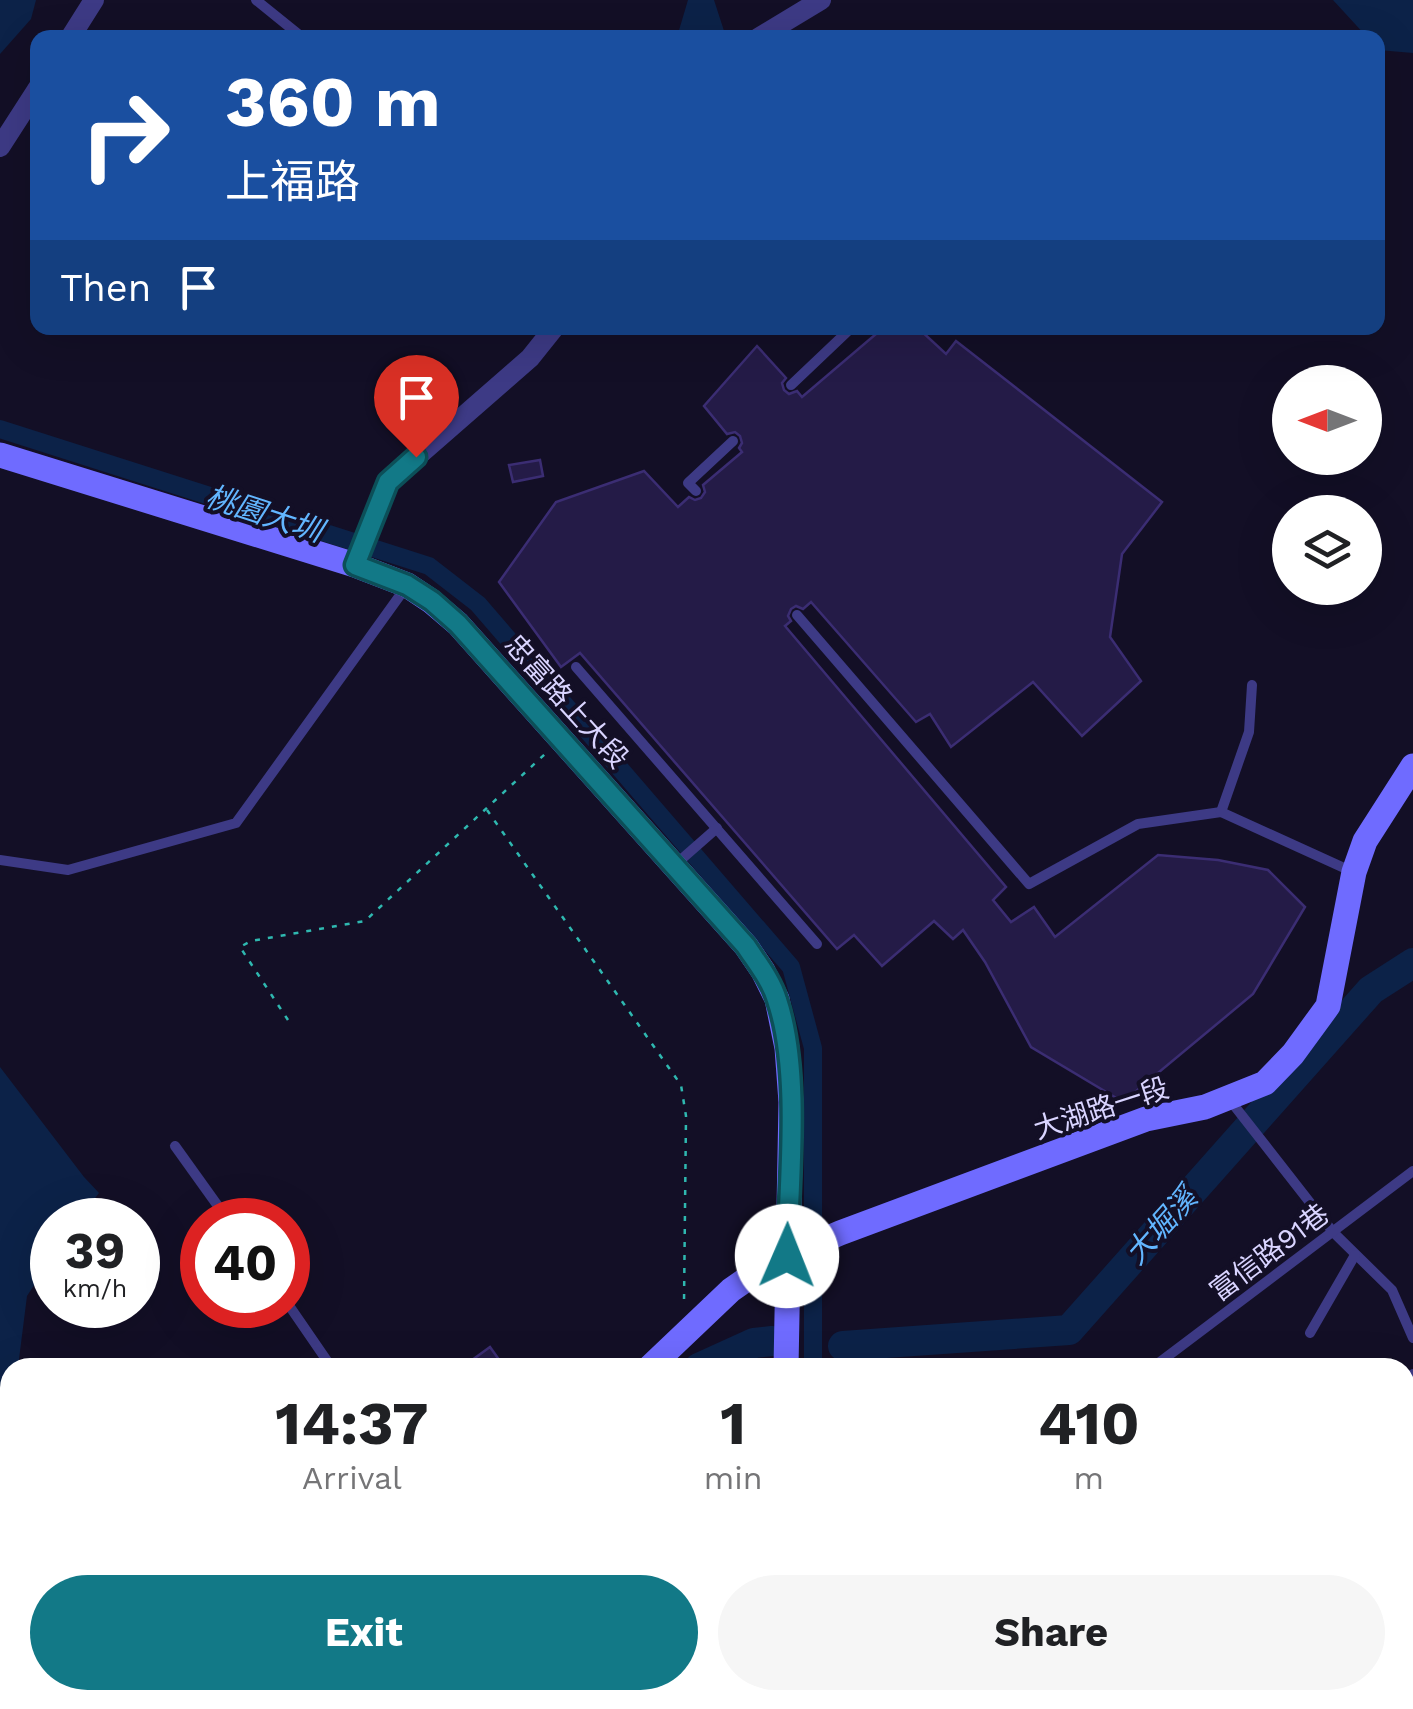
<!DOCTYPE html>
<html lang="en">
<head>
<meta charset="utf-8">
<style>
  body { margin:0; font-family:"Work Sans","Noto Sans TC",sans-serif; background:#f6f6f6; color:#202124; height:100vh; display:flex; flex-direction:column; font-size:38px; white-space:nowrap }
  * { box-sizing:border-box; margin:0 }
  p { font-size:32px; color:#757577 }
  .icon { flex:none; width:55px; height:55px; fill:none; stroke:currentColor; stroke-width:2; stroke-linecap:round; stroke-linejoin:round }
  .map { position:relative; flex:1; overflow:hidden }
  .details { position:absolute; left:0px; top:1358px; width:1415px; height:352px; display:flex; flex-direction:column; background:#fff; border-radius:30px 30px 0 0; box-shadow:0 10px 40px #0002 }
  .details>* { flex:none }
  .banner { position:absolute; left:30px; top:30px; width:1355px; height:305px; border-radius:20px; box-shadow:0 10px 40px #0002; background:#1a4fa0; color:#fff; overflow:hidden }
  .needle { width:65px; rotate:270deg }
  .controls { position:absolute; left:1272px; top:365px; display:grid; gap:20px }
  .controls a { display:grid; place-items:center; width:110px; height:110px; border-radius:50%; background:#fff; box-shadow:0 10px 40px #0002; font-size:50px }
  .speed { position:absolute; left:30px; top:1198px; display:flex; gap:20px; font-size:50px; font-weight:700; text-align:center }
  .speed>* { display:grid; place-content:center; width:130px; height:130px; border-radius:50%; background:#fff; box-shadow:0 10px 40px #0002; line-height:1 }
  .speed small { font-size:25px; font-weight:400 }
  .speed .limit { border:15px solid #d22; background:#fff; color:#111 }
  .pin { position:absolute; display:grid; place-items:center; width:85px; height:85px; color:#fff; margin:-102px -42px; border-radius:50% 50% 50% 0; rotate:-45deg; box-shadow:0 0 10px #0007 }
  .pin .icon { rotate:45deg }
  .me { position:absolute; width:110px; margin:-55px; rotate:1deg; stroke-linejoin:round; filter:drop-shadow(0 0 8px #0008) }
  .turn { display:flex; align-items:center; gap:35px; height:210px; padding:0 30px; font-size:45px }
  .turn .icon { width:130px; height:130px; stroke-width:2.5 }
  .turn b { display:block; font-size:70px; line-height:85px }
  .then { display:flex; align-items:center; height:95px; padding:0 30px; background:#0003; gap:20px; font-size:38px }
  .eta { display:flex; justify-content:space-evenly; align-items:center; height:170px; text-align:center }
  .eta b { font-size:60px; font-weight:700; line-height:70px }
  .button { display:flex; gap:20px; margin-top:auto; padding:20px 30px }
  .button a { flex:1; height:115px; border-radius:60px; background:#127987; color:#fff; font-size:40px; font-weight:700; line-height:115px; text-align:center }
  .button a+a { background:#f6f6f6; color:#202124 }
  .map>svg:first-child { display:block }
  .water { fill:#0c2248 }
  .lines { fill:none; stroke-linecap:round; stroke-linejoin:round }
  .canal { stroke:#0c2248; stroke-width:18 }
  .river { stroke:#0c2248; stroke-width:30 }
  .building { fill:#241b47; stroke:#3b2d73; stroke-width:2.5 }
  .path { stroke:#2fb8b0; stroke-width:2.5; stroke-dasharray:5 8; stroke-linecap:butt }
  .lane { stroke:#3d3a85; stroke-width:10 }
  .street { stroke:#3d3a85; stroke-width:20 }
  .secondary { stroke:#6f6bff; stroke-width:25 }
  .route-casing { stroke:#0c4f58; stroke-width:25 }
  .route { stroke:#127987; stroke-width:18 }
  .labels { text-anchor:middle; stroke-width:8; stroke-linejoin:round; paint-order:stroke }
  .street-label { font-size:28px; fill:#d9d4ff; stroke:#130f26 }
  .water-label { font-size:30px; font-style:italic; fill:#62b6ff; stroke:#130f26 }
</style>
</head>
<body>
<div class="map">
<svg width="1413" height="1709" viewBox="0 0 1413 1709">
  <rect width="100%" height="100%" fill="#130f26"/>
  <g class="water">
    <path d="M 0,0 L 36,0 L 31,19 L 0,54 Z"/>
    <path d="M 688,0 L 714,0 L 726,37 L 677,37 Z"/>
    <path d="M 1333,0 L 1413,0 L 1413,53 L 1378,50 L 1378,38 L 1367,37 Z"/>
    <path d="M 0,1067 L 84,1177 L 99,1193 L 78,1220 L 52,1220 L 52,1258 L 27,1296 L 18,1367 L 10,1368 L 10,1567 L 0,1568 Z"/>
  </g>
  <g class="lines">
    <g class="canal">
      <path d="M 0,429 L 429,566 L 478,604 L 791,967 L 813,1048 L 813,1368"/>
      <path d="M 807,1709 L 807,1700"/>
    </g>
    <g class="river">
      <path d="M 843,1346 L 1069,1330 L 1371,990 L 1413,963"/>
      <path d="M 699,1368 L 754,1343 L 772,1341"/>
      <path d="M 521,1709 L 526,1700"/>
    </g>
  </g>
  <g class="building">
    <path d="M 883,328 L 918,328 L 946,354 L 956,341 L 1162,502 L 1122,554 L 1110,637 L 1141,681 L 1082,736 L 1033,682 L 951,747 L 930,714 L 916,722 L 811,602 L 803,609 L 796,606 L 791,609 L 788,616 L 791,621 L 785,626 L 1006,887 L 993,900 L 1011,922 L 1034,907 L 1055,937 L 1158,855 L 1218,860 L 1268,870 L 1305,907 L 1253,994 L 1123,1102 L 1031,1047 L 985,962 L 963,930 L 953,939 L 934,921 L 882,966 L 854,935 L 837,949 L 580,653 L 561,667 L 499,582 L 556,502 L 644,471 L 678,507 L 689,497 L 695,500 L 701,498 L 705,492 L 703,485 L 742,452 L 739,448 L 742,443 L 740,436 L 735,432 L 727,434 L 704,406 L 757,346 L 786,378 L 782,383 L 784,390 L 789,394 L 797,391 L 802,397 Z"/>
    <path d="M 540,460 L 543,476 L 513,482 L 509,465 Z"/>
    <path d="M 490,1347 L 505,1368 L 461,1368 Z"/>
  </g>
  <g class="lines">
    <g class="path">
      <path d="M 487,810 L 681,1085 L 686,1116 L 684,1303"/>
      <path d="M 288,1020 L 240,947 L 251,941 L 365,921 L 545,754"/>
    </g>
    <g class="lane">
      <path d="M 256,0 L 303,38"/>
      <path d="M 791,385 L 851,328"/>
      <path d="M 696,491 L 688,483 L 733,441"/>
      <path d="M 797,615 L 1029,884 L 1138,824 L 1221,812"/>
      <path d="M 576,667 L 817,944"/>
      <path d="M 1252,685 L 1249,732 L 1221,812 L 1353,872"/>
      <path d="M 0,860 L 68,870 L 236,823 L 406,587"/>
      <path d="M 676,864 L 717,828"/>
      <path d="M 1229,1099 L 1333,1232 L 1392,1290 L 1413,1338"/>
      <path d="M 175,1146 L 228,1220"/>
      <path d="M 288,1304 L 332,1368"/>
      <path d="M 1310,1333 L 1355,1255"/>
      <path d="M 1152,1368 L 1413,1171"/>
      <path d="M 1405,1390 L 1413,1374"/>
      <path d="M 555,1709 L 561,1700"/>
      <path d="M 684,1709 L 689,1700"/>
      <path d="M 953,1709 L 981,1700"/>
      <path d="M 1187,1709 L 1188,1700"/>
    </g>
    <g class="street">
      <path d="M 70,38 L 94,0"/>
      <path d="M 758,38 L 821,0"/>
      <path d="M 0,147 L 38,88"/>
      <path d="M 355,565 L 388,482 L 530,358 L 554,328"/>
    </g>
    <g class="secondary">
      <path d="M 0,455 L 355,565 L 407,585 L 431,601 L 458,624 L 746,946 L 763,971 L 777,999 L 787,1048 L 791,1102 L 786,1368"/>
      <path d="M 649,1368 L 731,1290 L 764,1267 L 787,1256 L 840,1233 L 1146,1119 L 1205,1107 L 1265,1083 L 1293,1054 L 1328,1006 L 1354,872 L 1365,841 L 1413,766"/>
      <path d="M 224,1709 L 241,1700"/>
      <path d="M 784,1709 L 784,1700"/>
    </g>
  </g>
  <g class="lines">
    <defs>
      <path id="route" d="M 416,457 L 388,482 L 355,565 L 407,585 L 432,601 L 458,624 L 746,946 C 757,963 771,980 777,1000 C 801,1071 789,1180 787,1256"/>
    </defs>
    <use href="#route" class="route-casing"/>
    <use href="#route" class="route"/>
  </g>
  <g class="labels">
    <g class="street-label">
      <text transform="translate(567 701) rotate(48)" y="10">忠富路上大段</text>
      <text transform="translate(1101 1108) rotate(-18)" y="10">大湖路一段</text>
      <text transform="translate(1269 1252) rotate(-37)" y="10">富信路91巷</text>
    </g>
    <g class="water-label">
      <text transform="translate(264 514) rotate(18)" y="10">桃園大圳</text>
      <text transform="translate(1161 1226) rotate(-48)" y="10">大堀溪</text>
    </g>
  </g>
</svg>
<div class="controls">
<a><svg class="needle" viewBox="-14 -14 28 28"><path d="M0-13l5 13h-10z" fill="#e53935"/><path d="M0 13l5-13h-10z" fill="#757577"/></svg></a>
<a><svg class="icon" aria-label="layers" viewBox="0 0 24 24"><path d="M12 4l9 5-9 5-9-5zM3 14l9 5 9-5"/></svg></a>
</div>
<div class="speed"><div>39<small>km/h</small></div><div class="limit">40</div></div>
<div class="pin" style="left:416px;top:457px;background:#d93025"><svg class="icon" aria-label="arrive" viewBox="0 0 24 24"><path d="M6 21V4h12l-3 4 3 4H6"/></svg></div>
<svg class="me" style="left:787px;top:1256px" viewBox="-20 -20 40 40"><circle r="19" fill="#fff"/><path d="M0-13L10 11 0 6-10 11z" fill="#127987"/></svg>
<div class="banner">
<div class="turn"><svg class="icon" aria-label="right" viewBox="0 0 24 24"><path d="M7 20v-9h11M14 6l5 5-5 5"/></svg><div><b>360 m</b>上福路</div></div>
<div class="then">Then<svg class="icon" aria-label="arrive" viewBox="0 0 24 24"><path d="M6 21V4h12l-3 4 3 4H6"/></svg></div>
</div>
<section class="details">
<div class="eta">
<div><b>14:37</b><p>Arrival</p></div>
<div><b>1</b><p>min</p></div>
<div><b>410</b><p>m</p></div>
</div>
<div class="button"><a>Exit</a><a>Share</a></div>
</section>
</div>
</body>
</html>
